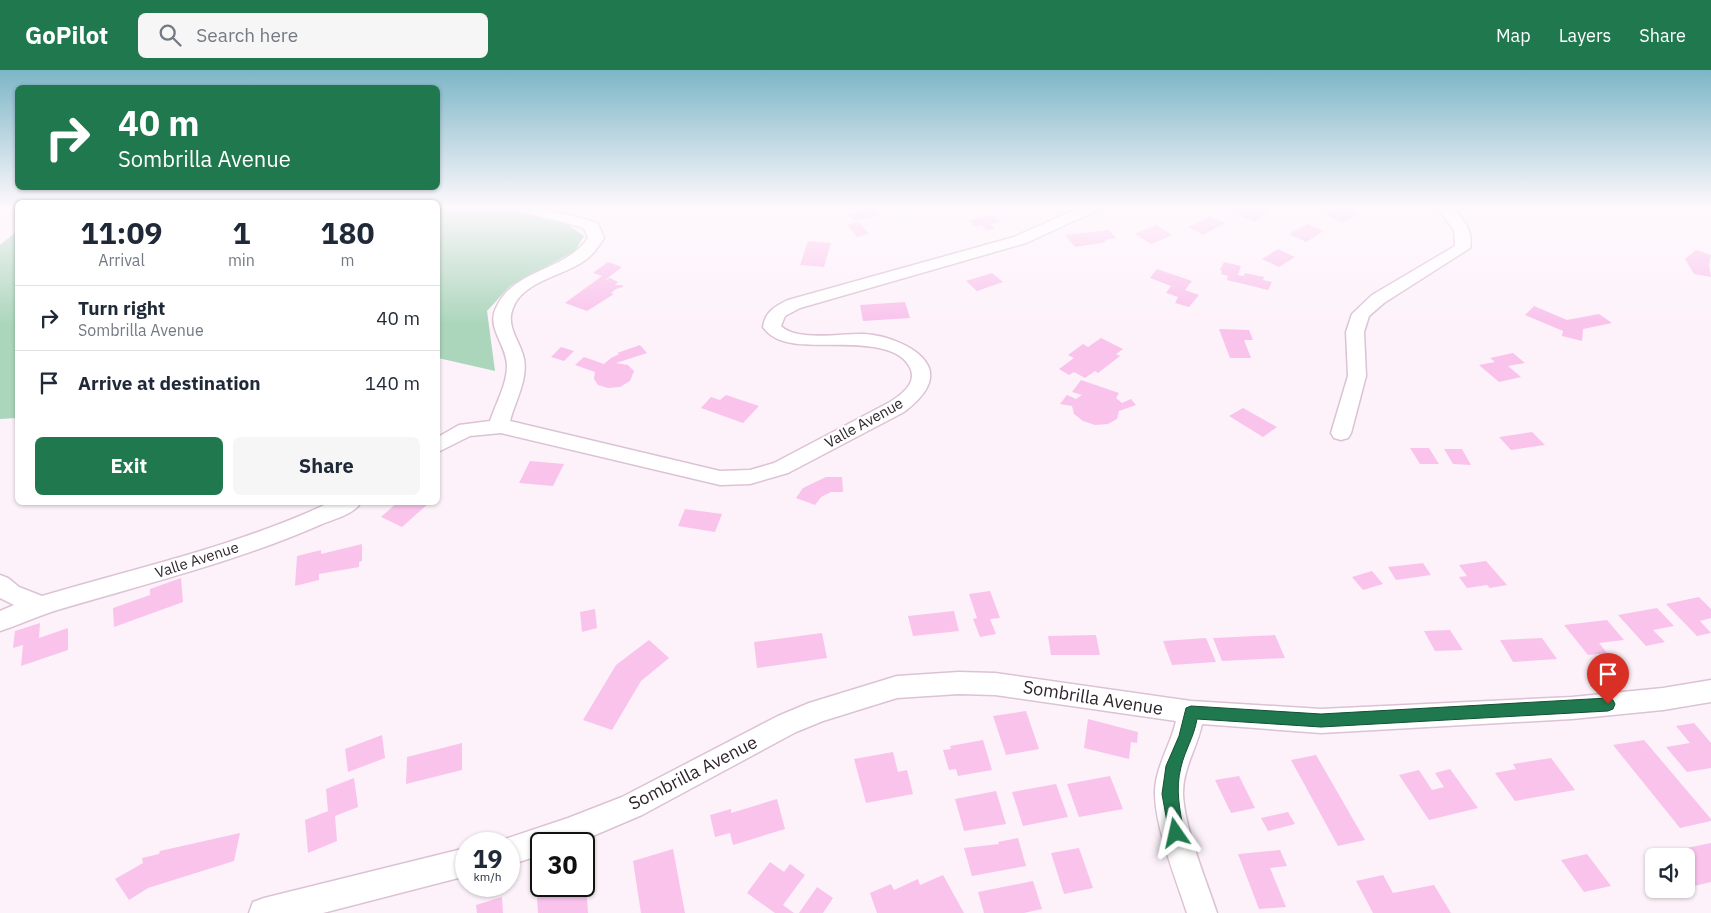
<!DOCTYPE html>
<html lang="en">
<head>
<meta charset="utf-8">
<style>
  body { margin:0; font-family:"IBM Plex Sans",sans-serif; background:#f6f6f7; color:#1f2937; height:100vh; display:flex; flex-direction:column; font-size:19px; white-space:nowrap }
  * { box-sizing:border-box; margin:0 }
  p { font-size:16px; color:#747a83 }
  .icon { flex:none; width:28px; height:28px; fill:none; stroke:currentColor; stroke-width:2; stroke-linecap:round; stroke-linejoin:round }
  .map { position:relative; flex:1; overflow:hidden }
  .side { position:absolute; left:15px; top:130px; width:425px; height:305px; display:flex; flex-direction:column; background:#fff; border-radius:8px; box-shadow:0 1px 4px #0004 }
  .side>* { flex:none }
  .guide { position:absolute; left:15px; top:15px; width:425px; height:105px; border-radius:8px; box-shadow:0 1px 4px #0004; background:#20794e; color:#fff; overflow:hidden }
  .buttons { position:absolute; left:1645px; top:778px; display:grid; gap:10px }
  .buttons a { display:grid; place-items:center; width:50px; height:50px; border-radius:8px; background:#fff; box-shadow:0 1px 4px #0004; font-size:25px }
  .speed { position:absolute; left:455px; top:762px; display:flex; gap:10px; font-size:25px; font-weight:700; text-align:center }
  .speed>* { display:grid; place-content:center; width:65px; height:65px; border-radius:50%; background:#fff; box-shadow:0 1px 4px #0004; line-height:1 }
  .speed small { font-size:12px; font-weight:400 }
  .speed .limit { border:2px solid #111; border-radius:8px; background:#fff; color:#111 }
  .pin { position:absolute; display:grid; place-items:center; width:42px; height:42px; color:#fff; margin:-51px -21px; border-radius:50% 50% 50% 0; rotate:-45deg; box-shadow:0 0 5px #0007 }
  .pin .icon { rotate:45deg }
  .me { position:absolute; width:55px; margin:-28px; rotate:349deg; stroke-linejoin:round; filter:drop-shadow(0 0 4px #0008) }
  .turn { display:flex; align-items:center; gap:18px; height:105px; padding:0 20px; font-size:22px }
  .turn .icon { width:65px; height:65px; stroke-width:2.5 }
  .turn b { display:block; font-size:35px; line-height:42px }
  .eta { display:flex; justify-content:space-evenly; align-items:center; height:85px; text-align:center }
  .eta b { font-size:30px; font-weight:700; line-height:35px }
  .cta { display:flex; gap:10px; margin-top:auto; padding:10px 20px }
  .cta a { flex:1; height:58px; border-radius:8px; background:#20794e; color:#fff; font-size:20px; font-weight:700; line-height:58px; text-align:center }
  .cta a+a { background:#f6f6f7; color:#1f2937 }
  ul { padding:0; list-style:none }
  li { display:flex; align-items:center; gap:15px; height:65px; padding:0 20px; border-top:1px solid #e0e1e3 }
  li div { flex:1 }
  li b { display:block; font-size:19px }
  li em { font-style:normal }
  header { display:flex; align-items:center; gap:30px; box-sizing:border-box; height:70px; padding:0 25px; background:#20794e; color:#fff }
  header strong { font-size:24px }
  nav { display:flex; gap:28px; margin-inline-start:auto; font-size:18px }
  .search { width:350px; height:45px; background:#f6f6f7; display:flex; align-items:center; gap:12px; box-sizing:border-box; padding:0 18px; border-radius:8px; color:#747a83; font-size:19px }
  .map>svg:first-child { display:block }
  .green { fill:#acd6bc }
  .building { fill:#f9c3ec }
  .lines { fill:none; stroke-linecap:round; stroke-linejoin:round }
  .minor-casing { stroke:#dcc2d5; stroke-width:3 }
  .minor { fill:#fff; fill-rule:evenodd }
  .route { fill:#20794e; stroke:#154f33 }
  .labels { text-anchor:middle; stroke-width:4.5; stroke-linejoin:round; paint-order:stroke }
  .street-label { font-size:15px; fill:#2f252c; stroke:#fff }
  .near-street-label { font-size:18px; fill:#2f252c; stroke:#fff }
</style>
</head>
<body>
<header>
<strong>GoPilot</strong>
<div class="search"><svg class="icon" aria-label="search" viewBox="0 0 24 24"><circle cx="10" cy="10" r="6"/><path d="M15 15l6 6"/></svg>Search here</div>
<nav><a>Map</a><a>Layers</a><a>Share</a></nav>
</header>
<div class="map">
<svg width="1711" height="843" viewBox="0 0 1711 843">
  <rect width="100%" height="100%" fill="#fdf2fa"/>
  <g class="green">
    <path d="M 438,136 L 503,136 L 567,154 L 584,166 L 575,181 L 510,216 L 487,241 L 495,301 L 438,288 Z"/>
    <path d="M 17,161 L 17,348 L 0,349 L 0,175 Z"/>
  </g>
  <g class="building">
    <path d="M 904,136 L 920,136 L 922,137 L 909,141 Z"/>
    <path d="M 1250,136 L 1269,136 L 1276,138 L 1255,152 L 1236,144 Z"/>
    <path d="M 1344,136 L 1361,143 L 1342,153 L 1325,145 Z"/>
    <path d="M 873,138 L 880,145 L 855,151 L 848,144 Z"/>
    <path d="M 994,145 L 1000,152 L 990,154 L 995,159 L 987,160 L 981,155 L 974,156 L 969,150 Z"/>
    <path d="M 1210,146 L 1225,153 L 1203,165 L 1188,157 Z"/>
    <path d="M 859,152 L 869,164 L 857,167 L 847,155 Z"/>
    <path d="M 1308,154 L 1324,161 L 1306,172 L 1289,164 Z"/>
    <path d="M 1156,155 L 1172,165 L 1151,174 L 1135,164 Z"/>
    <path d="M 1109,160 L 1116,168 L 1104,170 L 1107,172 L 1075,177 L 1065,165 Z"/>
    <path d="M 808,171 L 831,173 L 824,197 L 800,195 Z"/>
    <path d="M 1278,179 L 1295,187 L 1279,197 L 1262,189 Z"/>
    <path d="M 1696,180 L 1711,185 L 1709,195 L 1711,207 L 1694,204 L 1685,189 Z"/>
    <path d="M 608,192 L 622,197 L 604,211 L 610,208 L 618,212 L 615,215 L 623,215 L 623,217 L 616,219 L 611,223 L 614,224 L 587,241 L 565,233 L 602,206 L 593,203 Z"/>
    <path d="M 1224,192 L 1241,196 L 1238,205 L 1244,206 L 1245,203 L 1264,207 L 1263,210 L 1272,212 L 1268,220 L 1227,210 L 1228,206 L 1221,204 L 1222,201 L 1220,200 Z"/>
    <path d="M 1157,199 L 1192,211 L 1185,220 L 1199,225 L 1189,237 L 1175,233 L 1178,227 L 1166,223 L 1171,216 L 1150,208 Z"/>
    <path d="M 992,203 L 1003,212 L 977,221 L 966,211 Z"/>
    <path d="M 905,232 L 910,248 L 863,251 L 860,235 Z"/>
    <path d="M 1534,236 L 1567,250 L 1599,244 L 1612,253 L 1583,259 L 1582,271 L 1562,266 L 1563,261 L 1525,245 Z"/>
    <path d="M 1219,259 L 1249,260 L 1253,270 L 1244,270 L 1251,288 L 1230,288 Z"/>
    <path d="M 1101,268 L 1123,279 L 1116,284 L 1120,286 L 1098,303 L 1095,301 L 1085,308 L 1074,302 L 1069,305 L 1059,299 L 1074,288 L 1068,285 L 1083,274 L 1088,277 Z"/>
    <path d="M 640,275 L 647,283 L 616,293 L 628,295 L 634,301 L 630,311 L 620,317 L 608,318 L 598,315 L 594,309 L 595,302 L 575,295 L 584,287 L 604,294 L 611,288 L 619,284 L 617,283 Z"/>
    <path d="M 561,277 L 574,281 L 564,291 L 551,287 Z"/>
    <path d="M 1513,283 L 1525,293 L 1508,296 L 1521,307 L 1499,312 L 1479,295 L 1495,292 L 1490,288 Z"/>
    <path d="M 1081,310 L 1119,323 L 1116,328 L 1122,333 L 1131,329 L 1136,335 L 1119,341 L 1117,349 L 1108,354 L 1095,355 L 1083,351 L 1074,344 L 1072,336 L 1060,334 L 1067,325 L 1076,329 L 1082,325 L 1072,322 Z"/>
    <path d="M 726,325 L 759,336 L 743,353 L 701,338 L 711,327 L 720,330 Z"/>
    <path d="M 1243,338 L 1277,357 L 1263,367 L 1229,346 Z"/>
    <path d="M 1532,362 L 1545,375 L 1511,380 L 1499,367 Z"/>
    <path d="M 1410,378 L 1429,378 L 1439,394 L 1420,394 Z"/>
    <path d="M 1444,379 L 1462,379 L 1471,395 L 1453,394 Z"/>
    <path d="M 530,391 L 564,394 L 553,416 L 519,413 Z"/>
    <path d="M 826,407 L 842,407 L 843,422 L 831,422 L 821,427 L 815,435 L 796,428 L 803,418 Z"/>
    <path d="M 398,432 L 430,432 L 402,457 L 381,447 Z"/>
    <path d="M 685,439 L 722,444 L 715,462 L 678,456 Z"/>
    <path d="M 362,474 L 362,491 L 359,492 L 359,497 L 319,504 L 319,510 L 295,516 L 297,486 L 321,480 L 321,484 Z"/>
    <path d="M 1486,491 L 1507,515 L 1490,518 L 1487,515 L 1467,518 L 1459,507 L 1467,506 L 1459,495 Z"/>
    <path d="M 1423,493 L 1431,505 L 1396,510 L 1388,497 Z"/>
    <path d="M 1372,501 L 1383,514 L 1363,520 L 1352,507 Z"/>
    <path d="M 181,508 L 183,532 L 114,557 L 113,538 L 150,525 L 150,519 Z"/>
    <path d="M 990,521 L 1000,548 L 990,549 L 996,564 L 980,567 L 973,549 L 977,548 L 969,524 Z"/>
    <path d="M 1699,527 L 1711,539 L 1711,548 L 1700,551 L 1711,563 L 1697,566 L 1666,534 Z"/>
    <path d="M 1657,538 L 1674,556 L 1653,560 L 1665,572 L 1646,576 L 1618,545 Z"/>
    <path d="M 595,539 L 597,558 L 582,562 L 580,542 Z"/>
    <path d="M 954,541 L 959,561 L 913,566 L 908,546 Z"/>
    <path d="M 1607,550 L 1624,570 L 1599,573 L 1607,583 L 1588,585 L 1564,555 Z"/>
    <path d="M 40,553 L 39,568 L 68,558 L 68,580 L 21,596 L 23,575 L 13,578 L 15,561 Z"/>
    <path d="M 1450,560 L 1463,580 L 1435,581 L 1424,561 Z"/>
    <path d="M 822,563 L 827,588 L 757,598 L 754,572 Z"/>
    <path d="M 1096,565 L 1100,585 L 1051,585 L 1048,566 Z"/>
    <path d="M 1275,565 L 1285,588 L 1222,591 L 1213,568 Z"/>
    <path d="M 1206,568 L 1216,592 L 1172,595 L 1163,571 Z"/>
    <path d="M 1542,568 L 1557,589 L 1513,592 L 1500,570 Z"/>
    <path d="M 649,570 L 669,588 L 641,611 L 612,660 L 583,650 L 616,595 Z"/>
    <path d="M 1026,641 L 1039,679 L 1006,685 L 993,646 Z"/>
    <path d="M 1088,649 L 1138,662 L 1137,673 L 1131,672 L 1129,689 L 1084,678 Z"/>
    <path d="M 1694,653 L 1711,673 L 1711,698 L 1687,702 L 1666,677 L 1690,673 L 1676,656 Z"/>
    <path d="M 382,665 L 385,688 L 348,702 L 345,679 Z"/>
    <path d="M 983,670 L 992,700 L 958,706 L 956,699 L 949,700 L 943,680 L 951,679 L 950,676 Z"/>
    <path d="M 1644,670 L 1711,749 L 1711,751 L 1680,758 L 1613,675 Z"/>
    <path d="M 462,673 L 462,700 L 406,714 L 407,687 Z"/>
    <path d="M 893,682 L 898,702 L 907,700 L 913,724 L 866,733 L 854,689 Z"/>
    <path d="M 1316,685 L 1365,770 L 1338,776 L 1291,690 Z"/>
    <path d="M 1551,688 L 1575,720 L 1515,731 L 1495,703 L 1516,699 L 1513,694 Z"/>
    <path d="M 1450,699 L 1478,738 L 1429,750 L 1399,705 L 1419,700 L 1432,720 L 1444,717 L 1435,703 Z"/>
    <path d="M 1110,706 L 1123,739 L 1079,747 L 1067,714 Z"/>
    <path d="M 1239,706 L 1255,738 L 1231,743 L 1215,710 Z"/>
    <path d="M 354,708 L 358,737 L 335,746 L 337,771 L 308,783 L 305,750 L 328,741 L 326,719 Z"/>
    <path d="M 1056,714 L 1068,747 L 1023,756 L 1012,722 Z"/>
    <path d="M 996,721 L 1006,754 L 964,761 L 955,729 Z"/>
    <path d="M 777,729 L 785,759 L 733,775 L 730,763 L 715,767 L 710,745 L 731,739 L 731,743 Z"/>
    <path d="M 1288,742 L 1295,754 L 1268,761 L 1261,748 Z"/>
    <path d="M 240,763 L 234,791 L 148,818 L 129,830 L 115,809 L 143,793 L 142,788 L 159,784 L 160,781 Z"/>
    <path d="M 1018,768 L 1026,796 L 972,806 L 964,778 L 999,774 L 998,772 Z"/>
    <path d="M 1711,773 L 1711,812 L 1686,818 L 1686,786 L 1658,786 L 1657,784 Z"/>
    <path d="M 1079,778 L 1093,818 L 1064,824 L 1051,783 Z"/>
    <path d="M 673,779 L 685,843 L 641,843 L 633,791 Z"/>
    <path d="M 1280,780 L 1287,796 L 1270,798 L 1286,837 L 1259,839 L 1238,784 Z"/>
    <path d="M 1587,784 L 1611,816 L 1584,822 L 1561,790 Z"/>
    <path d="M 770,792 L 784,802 L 790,794 L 805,805 L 783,835 L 794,843 L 775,843 L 747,823 Z"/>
    <path d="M 943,805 L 964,843 L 877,843 L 870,823 L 891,814 L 894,820 L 918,809 L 920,815 Z"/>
    <path d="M 1383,805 L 1393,823 L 1434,815 L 1451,843 L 1373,843 L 1356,811 Z"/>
    <path d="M 1033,811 L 1042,839 L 1024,843 L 984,843 L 978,822 Z"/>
    <path d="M 586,815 L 588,843 L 538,843 L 537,828 Z"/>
    <path d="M 817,817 L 833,828 L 823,843 L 799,843 Z"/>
    <path d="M 502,827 L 503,843 L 477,843 L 476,835 Z"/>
  </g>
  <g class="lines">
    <defs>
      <g id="minor">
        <path d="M 509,136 L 533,136 L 591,151 L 598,154 L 604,168 C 598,177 593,185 584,191 C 563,206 523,211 513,238 C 505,257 521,272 524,289 C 528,310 515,331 510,351 L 720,401 L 750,400 L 774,393 L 890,332 C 901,325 916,314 911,300 C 898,264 821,279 792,273 C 780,271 770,267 763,257 C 765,242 775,236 788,230 L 1014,167 L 1083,136 L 1103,136 L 1100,139 L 1026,173 L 800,238 L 785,246 L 781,256 C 797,272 843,263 864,264 C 885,265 921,277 929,298 C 935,316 917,332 904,342 L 788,403 L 750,414 L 720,415 L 501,363 L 470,366 L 438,382 L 438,367 L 459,355 L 490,351 C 496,333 507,314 507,296 C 507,275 486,258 496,238 C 514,198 565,202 588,168 L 585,160 L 581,157 L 511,139 Z"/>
        <path d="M 1436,136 L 1451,136 C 1462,148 1474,160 1470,178 L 1384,233 L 1369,246 L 1364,262 L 1366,306 L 1351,363 L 1348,368 L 1341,370 L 1334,368 L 1331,363 L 1348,306 L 1346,262 L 1352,244 L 1372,225 L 1455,176 L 1454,160 Z"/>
        <path d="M 331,432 L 361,432 C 355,444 334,449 322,454 C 236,492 144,514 54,541 C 36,547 18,555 0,561 L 0,541 L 14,535 L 0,528 L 0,505 L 8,508 L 19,517 L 42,526 C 139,497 238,476 331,432 Z"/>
        <path d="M 959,602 L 995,603 L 1191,631 L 1321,639 L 1572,627 L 1663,618 L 1711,610 L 1711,632 L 1663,640 L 1572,649 L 1321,663 L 1202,654 C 1197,678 1182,700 1183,725 C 1185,760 1206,809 1217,843 L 1187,843 C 1176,809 1156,760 1155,725 C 1154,699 1171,675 1176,651 L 995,625 L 959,624 L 897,628 L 823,651 L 796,662 L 642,745 L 574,774 L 541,774 L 541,785 L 509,795 L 509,774 L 498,774 L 499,771 L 568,748 L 622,727 L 778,646 L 809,633 L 897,606 Z"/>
        <path d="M 466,778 L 466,806 L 323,843 L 249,843 L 253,832 L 264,828 Z"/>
      </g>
    </defs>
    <use href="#minor" class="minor-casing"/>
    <use href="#minor" class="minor"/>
  </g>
  <linearGradient id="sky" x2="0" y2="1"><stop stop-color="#7db6c7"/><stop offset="0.54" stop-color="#fef9fd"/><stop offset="1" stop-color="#fef9fd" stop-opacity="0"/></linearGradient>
  <rect width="1711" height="254" fill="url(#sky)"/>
  <path class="route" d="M 1608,628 L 1613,630 L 1615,634 L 1613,639 L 1608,641 L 1321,657 L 1197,649 C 1194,667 1185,680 1181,697 C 1175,720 1180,740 1184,763 L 1182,768 L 1176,770 L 1171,768 L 1169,763 L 1162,724 L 1166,696 L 1179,666 L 1186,638 L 1191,636 L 1321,644 Z"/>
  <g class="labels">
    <g class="street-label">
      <text transform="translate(864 353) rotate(-29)" y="5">Valle Avenue</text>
      <text transform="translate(197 490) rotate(-18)" y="5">Valle Avenue</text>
    </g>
    <g class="near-street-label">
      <text transform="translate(1093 628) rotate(9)" y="6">Sombrilla Avenue</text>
      <text transform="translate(693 703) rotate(-27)" y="6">Sombrilla Avenue</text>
    </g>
  </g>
</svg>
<div class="buttons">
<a><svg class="icon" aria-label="sound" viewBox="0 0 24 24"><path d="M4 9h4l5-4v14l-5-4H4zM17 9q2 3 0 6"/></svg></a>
</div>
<div class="speed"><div>19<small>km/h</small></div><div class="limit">30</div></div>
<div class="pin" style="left:1608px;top:634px;background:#d93025"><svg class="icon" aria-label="arrive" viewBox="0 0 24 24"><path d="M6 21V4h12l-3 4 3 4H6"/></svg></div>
<svg class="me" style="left:1176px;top:763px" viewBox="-20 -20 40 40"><path d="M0-17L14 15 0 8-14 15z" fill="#20794e" stroke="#fff" stroke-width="4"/></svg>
<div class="guide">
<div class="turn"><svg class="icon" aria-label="right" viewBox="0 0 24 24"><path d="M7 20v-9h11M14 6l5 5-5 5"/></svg><div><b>40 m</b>Sombrilla Avenue</div></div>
</div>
<section class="side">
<div class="eta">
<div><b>11:09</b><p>Arrival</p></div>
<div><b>1</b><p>min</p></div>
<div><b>180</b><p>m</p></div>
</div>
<ul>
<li><svg class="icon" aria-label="right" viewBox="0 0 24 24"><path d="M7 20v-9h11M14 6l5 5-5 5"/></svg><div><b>Turn right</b><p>Sombrilla Avenue</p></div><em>40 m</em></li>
<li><svg class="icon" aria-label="arrive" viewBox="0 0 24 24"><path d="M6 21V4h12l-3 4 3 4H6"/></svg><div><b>Arrive at destination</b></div><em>140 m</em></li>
</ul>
<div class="cta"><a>Exit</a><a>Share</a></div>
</section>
</div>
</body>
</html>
